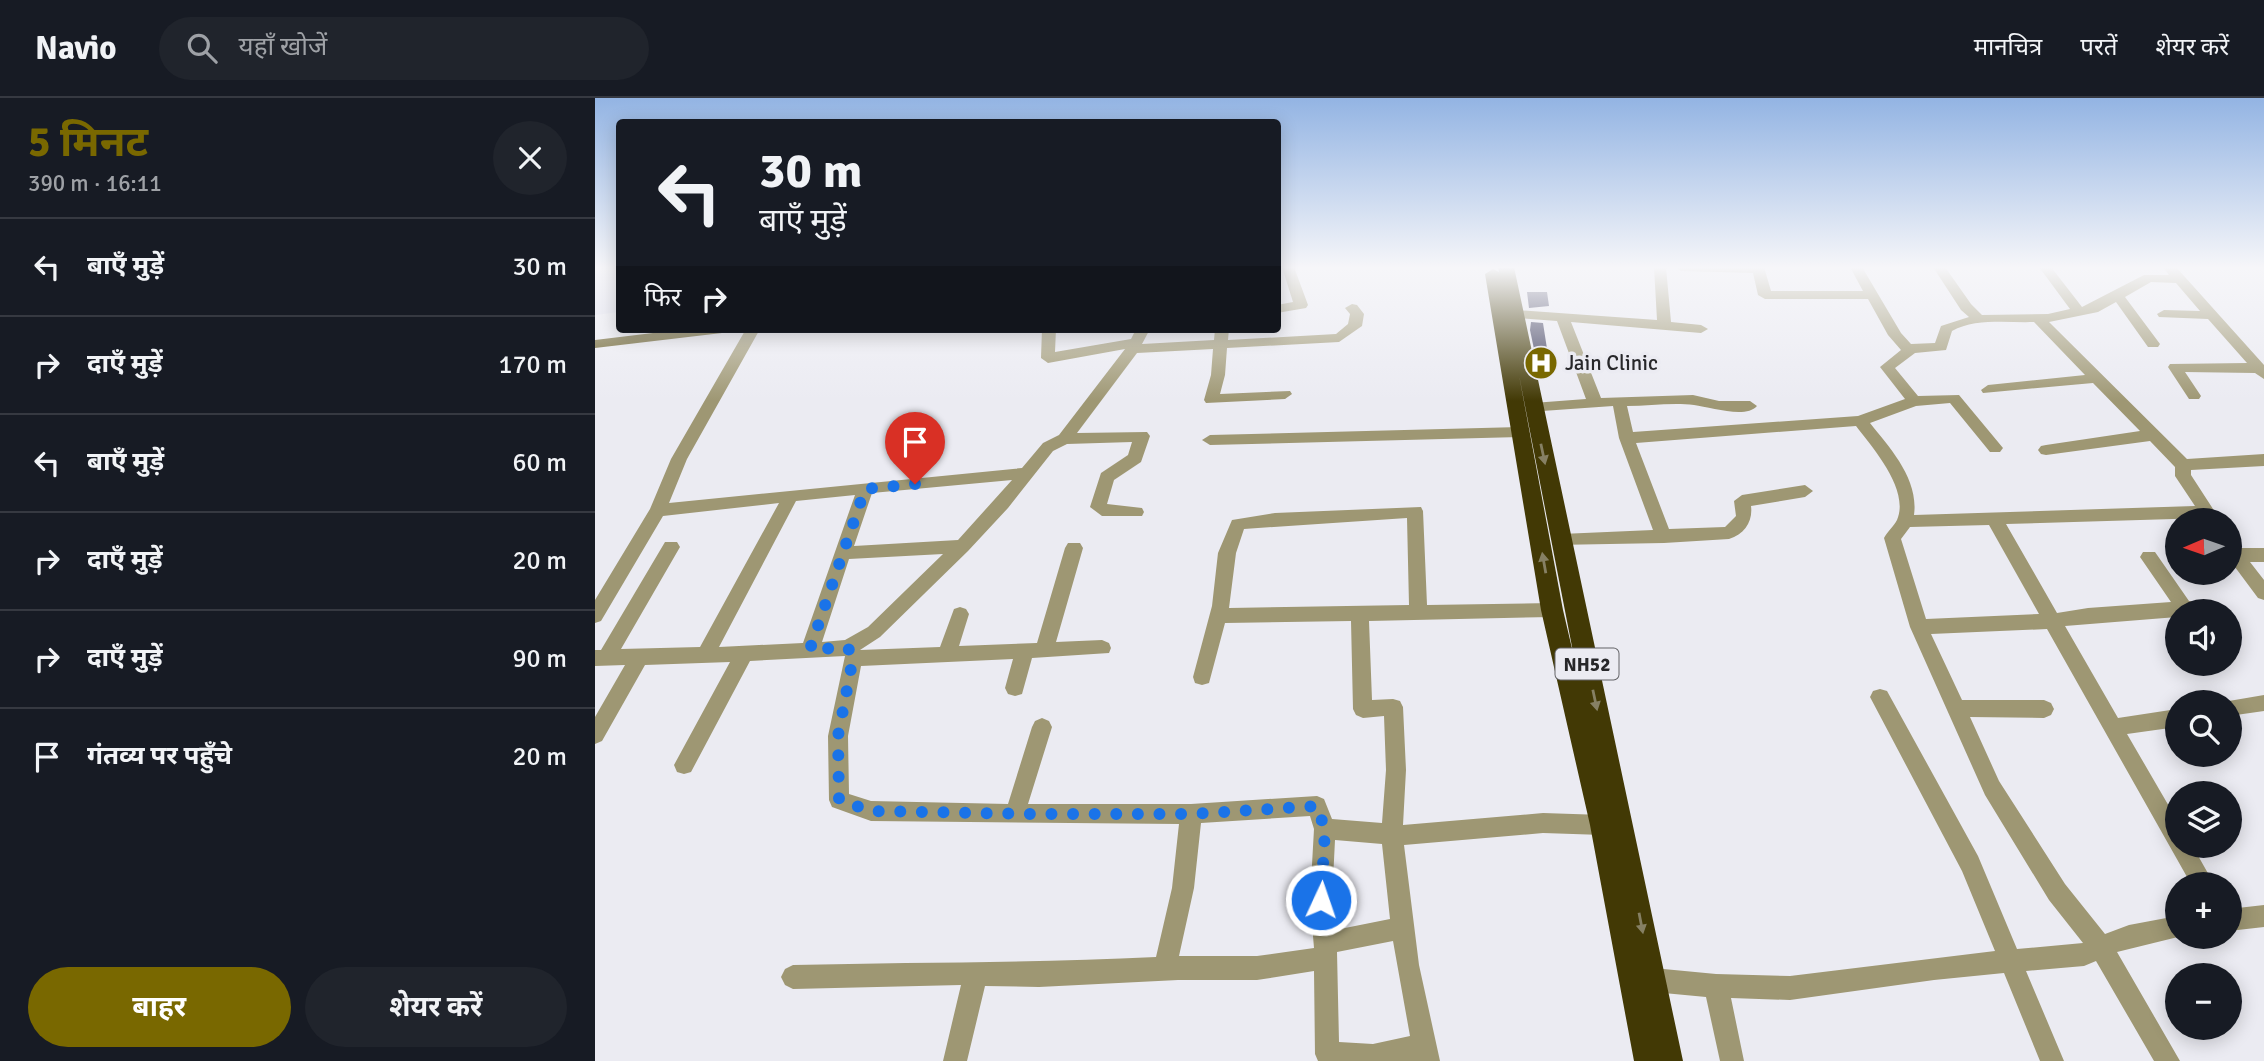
<!DOCTYPE html>
<html lang="hi">
<head>
<meta charset="utf-8">
<style>
  body { margin:0; font-family:Signika,"Noto Sans Devanagari",sans-serif; background:#20242c; color:#f1f3f6; height:100vh; display:flex; flex-direction:column; font-size:26px; white-space:nowrap }
  * { box-sizing:border-box; margin:0 }
  p { font-size:23px; color:#9ea1a6 }
  .icon { flex:none; width:38px; height:38px; fill:none; stroke:currentColor; stroke-width:2; stroke-linecap:round; stroke-linejoin:round }
  .map { position:relative; flex:1; overflow:hidden }
  .details { display:flex; flex-direction:column; background:#171b24; width:595px }
  .details>* { flex:none }
  .guide { position:absolute; left:21px; top:21px; width:665px; height:214px; border-radius:7px; box-shadow:0 4px 18px #0003; background:#171b24; color:#f1f3f6; overflow:hidden }
  .needle { width:46px; rotate:268deg }
  .controls { position:absolute; left:1570px; top:410px; display:grid; gap:14px }
  .controls a { display:grid; place-items:center; width:77px; height:77px; border-radius:50%; background:#171b24; box-shadow:0 4px 18px #0003; font-size:35px }
  .pin { position:absolute; display:grid; place-items:center; width:60px; height:60px; color:#fff; margin:-72px -30px; border-radius:50% 50% 50% 0; rotate:-45deg; box-shadow:0 0 7px #0007 }
  .pin .icon { rotate:45deg }
  .me { position:absolute; width:77px; margin:-38px; rotate:3deg; stroke-linejoin:round; filter:drop-shadow(0 0 5px #0008) }
  .turn { display:flex; align-items:center; gap:24px; height:147px; padding:0 28px; font-size:32px }
  .turn .icon { width:91px; height:91px; stroke-width:2.5 }
  .turn b { display:block; font-size:49px; line-height:60px }
  .then { display:flex; align-items:center; height:66px; padding:0 28px; background:#0003; gap:14px; font-size:26px }
  .round { display:grid; place-items:center; flex:none; width:74px; height:74px; border-radius:37px; background:#20242c }
  .summary { display:flex; align-items:center; justify-content:space-between; height:119px; padding:0 28px }
  h1 { font-size:42px; font-weight:700; line-height:52px; color:#796800 }
  .cta { display:flex; gap:14px; margin-top:auto; padding:14px 28px }
  .cta a { flex:1; height:80px; border-radius:42px; background:#796800; color:#fff; font-size:28px; font-weight:700; line-height:80px; text-align:center }
  .cta a+a { background:#20242c; color:#f1f3f6 }
  ul { padding:0; list-style:none }
  li { display:flex; align-items:center; gap:21px; height:98px; padding:0 28px; border-top:2px solid #363941 }
  li div { flex:1 }
  li b { display:block; font-size:26px }
  li em { font-style:normal }
  header { display:flex; align-items:center; gap:42px; box-sizing:border-box; height:98px; padding:0 35px; background:#171b24; border-bottom:2px solid #363941 }
  header strong { font-size:33px }
  nav { display:flex; gap:38px; margin-inline-start:auto; font-size:24px }
  .search { width:490px; height:63px; background:#20242c; display:flex; align-items:center; gap:18px; box-sizing:border-box; padding:0 24px; border-radius:38px; color:#9ea1a6; font-size:26px }
  main { display:flex; flex:1; min-height:0 }
  .map>svg:first-child { display:block }
  .built { fill:#dedfed }
  .building { fill:#3b3b5a }
  .lines { fill:none; stroke-linecap:round; stroke-linejoin:round }
  .street { fill:#9e9773; fill-rule:evenodd }
  .primary { fill:#5c5117; fill-rule:evenodd }
  .highway { fill:#423905; fill-rule:evenodd }
  .oneway { fill:#868064 }
  .route { stroke:#1a73e8; stroke-width:12; stroke-dasharray:0 21.6 }
  .labels { text-anchor:middle; stroke-width:7; stroke-linejoin:round; paint-order:stroke }
  .shield { fill:#ebebf2; stroke:#626266; stroke-width:2 }
  .shield-label { font-size:19px; font-weight:bold; fill:#27272a }
  .poi-label { font-size:21px; fill:#27272a; stroke:#ebebf2; text-anchor:start }
</style>
</head>
<body>
<header>
<strong>Navio</strong>
<div class="search"><svg class="icon" aria-label="search" viewBox="0 0 24 24"><circle cx="10" cy="10" r="6"/><path d="M15 15l6 6"/></svg>यहाँ खोजें</div>
<nav><a>मानचित्र</a><a>परतें</a><a>शेयर करें</a></nav>
</header>
<main>
<section class="details">
<div class="summary"><div><h1>5 मिनट</h1><p>390 m · 16:11</p></div><a class="round"><svg class="icon" aria-label="close" viewBox="0 0 24 24"><path d="M6 6l12 12M18 6L6 18"/></svg></a></div>
<ul>
<li><svg class="icon" aria-label="left" viewBox="0 0 24 24"><path d="M17 20v-9H6M10 6l-5 5 5 5"/></svg><div><b>बाएँ मुड़ें</b></div><em>30 m</em></li>
<li><svg class="icon" aria-label="right" viewBox="0 0 24 24"><path d="M7 20v-9h11M14 6l5 5-5 5"/></svg><div><b>दाएँ मुड़ें</b></div><em>170 m</em></li>
<li><svg class="icon" aria-label="left" viewBox="0 0 24 24"><path d="M17 20v-9H6M10 6l-5 5 5 5"/></svg><div><b>बाएँ मुड़ें</b></div><em>60 m</em></li>
<li><svg class="icon" aria-label="right" viewBox="0 0 24 24"><path d="M7 20v-9h11M14 6l5 5-5 5"/></svg><div><b>दाएँ मुड़ें</b></div><em>20 m</em></li>
<li><svg class="icon" aria-label="right" viewBox="0 0 24 24"><path d="M7 20v-9h11M14 6l5 5-5 5"/></svg><div><b>दाएँ मुड़ें</b></div><em>90 m</em></li>
<li><svg class="icon" aria-label="arrive" viewBox="0 0 24 24"><path d="M6 21V4h12l-3 4 3 4H6"/></svg><div><b>गंतव्य पर पहुँचे</b></div><em>20 m</em></li>
</ul>
<div class="cta"><a>बाहर</a><a>शेयर करें</a></div>
</section>
<div class="map">
<svg width="1669" height="963" viewBox="0 0 1669 963">
  <rect width="100%" height="100%" fill="#ebebf2"/>
  <path class="built" d="M 0,169 L 24,169 L 24,214 L 0,217 Z"/>
  <g class="building">
    <path d="M 932,194 L 952,194 L 954,208 L 934,210 Z"/>
    <path d="M 936,224 L 948,225 L 955,270 L 943,270 L 935,232 Z"/>
  </g>
  <g class="lines">
    <g class="street">
      <path d="M 687,169 L 699,169 L 713,207 L 711,210 L 682,215 L 682,207 L 698,204 Z"/>
      <path d="M 1059,169 L 1071,169 L 1076,224 L 1106,227 L 1113,231 L 1106,235 L 976,224 L 1006,300 L 1098,297 L 1124,303 L 1155,303 L 1162,308 C 1151,321 1115,309 1099,307 C 1078,304 1054,308 1032,308 L 1038,334 L 1263,318 L 1310,301 L 1285,269 L 1306,252 L 1293,237 L 1273,201 L 1170,201 L 1163,197 L 1158,175 L 1086,173 L 1080,169 L 1169,169 L 1176,193 L 1268,193 L 1255,169 L 1267,169 L 1306,235 L 1316,246 L 1340,245 L 1346,228 L 1374,219 L 1366,212 L 1338,169 L 1350,169 L 1376,206 L 1387,217 L 1453,216 L 1475,211 L 1444,169 L 1456,169 L 1487,209 L 1549,177 L 1574,177 L 1568,169 L 1581,169 L 1669,267 L 1669,281 L 1660,275 L 1590,274 L 1606,298 L 1604,301 L 1594,301 L 1573,269 L 1575,266 L 1652,265 L 1613,221 L 1564,219 L 1562,216 L 1569,212 L 1605,213 L 1581,185 L 1556,184 L 1530,199 L 1565,246 L 1563,249 L 1553,249 L 1521,204 L 1503,214 L 1454,224 L 1592,361 L 1669,356 L 1669,368 L 1596,372 L 1596,377 L 1620,414 L 1612,420 L 1411,426 L 1462,515 L 1493,510 L 1576,504 L 1545,459 L 1548,454 L 1560,454 L 1594,503 L 1608,505 L 1610,513 L 1582,513 L 1582,519 L 1470,528 L 1523,620 L 1582,611 L 1582,629 L 1532,636 L 1582,722 L 1582,747 L 1597,747 L 1619,786 L 1596,786 L 1452,531 L 1336,536 L 1367,602 L 1449,602 L 1456,605 L 1459,611 L 1456,617 L 1449,620 L 1375,619 L 1404,683 L 1470,786 L 1510,836 L 1534,827 L 1582,818 L 1582,838 L 1587,838 L 1522,854 L 1585,963 L 1559,963 L 1501,863 L 1489,868 L 1431,873 L 1469,963 L 1445,963 L 1409,875 L 1339,882 L 1195,902 L 1136,900 L 1149,963 L 1125,963 L 1111,899 L 1058,894 L 1050,890 L 1046,882 L 1050,874 L 1058,870 L 1121,876 L 1195,878 L 1400,853 L 1367,773 L 1275,599 L 1278,593 L 1285,591 L 1292,593 L 1383,758 L 1422,851 L 1488,845 L 1454,802 L 1390,697 L 1315,529 L 1289,440 C 1292,434 1299,428 1302,422 C 1315,392 1278,350 1261,328 L 1041,345 L 1074,431 L 1130,429 L 1141,418 L 1139,403 L 1147,397 L 1210,387 L 1218,393 L 1210,399 L 1156,408 C 1158,423 1150,436 1134,441 L 1069,445 L 960,447 L 958,442 L 960,437 L 966,436 L 1058,432 L 1024,340 L 1018,308 L 933,314 L 931,310 L 933,306 L 938,305 L 991,301 L 962,223 L 921,220 L 914,216 L 921,212 L 1062,222 ZM 1439,224 L 1490,277 L 1393,287 L 1386,292 L 1388,295 L 1498,285 L 1545,333 L 1451,347 L 1446,348 L 1443,352 L 1446,356 L 1451,357 L 1555,343 L 1580,369 L 1580,378 L 1600,408 L 1319,417 C 1324,381 1295,350 1275,325 L 1321,308 L 1355,305 L 1395,354 L 1405,354 L 1408,350 L 1364,297 L 1323,298 L 1300,270 L 1320,255 L 1351,252 L 1357,233 C 1380,220 1413,225 1439,224 ZM 1394,427 L 1444,516 L 1331,521 L 1306,441 L 1315,429 Z"/>
      <path d="M 757,206 L 762,207 L 769,216 L 767,228 L 744,244 L 632,250 L 630,277 L 625,296 L 695,293 L 697,296 L 690,301 L 611,305 L 609,302 L 616,277 L 618,251 L 542,255 L 482,335 L 552,334 L 555,338 L 546,364 L 519,382 L 512,406 L 547,410 L 549,414 L 547,418 L 507,418 L 495,409 L 506,375 L 533,357 L 537,344 L 472,346 L 458,353 L 413,410 L 373,453 L 285,539 L 265,552 L 345,549 L 359,511 L 365,509 L 371,511 L 374,516 L 364,548 L 442,545 L 470,450 L 473,445 L 485,445 L 488,450 L 461,544 L 507,542 L 514,545 L 516,550 L 514,555 L 437,560 L 427,596 L 420,598 L 413,596 L 410,590 L 418,561 L 266,568 L 253,638 L 254,696 L 276,703 L 413,706 L 437,629 L 440,623 L 447,620 L 454,623 L 457,629 L 433,706 L 596,706 L 722,698 L 729,701 L 737,721 L 787,725 L 791,672 L 789,618 L 768,620 L 761,617 L 758,611 L 756,523 L 630,525 L 614,585 L 607,587 L 600,585 L 598,579 L 617,508 L 623,455 L 637,422 L 680,415 L 826,409 L 828,413 L 832,507 L 957,505 L 963,507 L 966,512 L 963,517 L 957,519 L 774,523 L 777,602 L 798,601 L 805,603 L 808,609 L 811,672 L 808,727 L 948,715 L 1008,717 L 1015,720 L 1019,727 L 1015,734 L 1008,737 L 948,735 L 809,747 L 824,867 L 845,963 L 723,963 L 720,956 L 719,873 L 662,882 L 583,882 L 444,889 L 390,888 L 372,963 L 348,963 L 366,887 L 198,891 L 190,887 L 186,879 L 190,871 L 198,867 C 319,864 440,865 561,859 L 577,790 L 584,726 L 276,723 L 237,709 L 234,702 L 233,638 L 250,558 L 155,563 L 96,674 L 89,676 L 82,674 L 79,667 L 135,564 L 50,567 L 7,643 L 0,646 L 0,619 L 30,567 L 0,568 L 0,552 L 6,552 L 70,444 L 82,444 L 85,449 L 26,551 L 105,549 L 184,405 L 68,418 L 6,523 L 0,525 L 0,502 L 55,411 L 76,361 L 151,231 L 165,231 L 92,361 L 74,405 L 427,370 L 448,345 L 464,337 L 530,251 L 453,265 L 446,260 L 447,231 L 461,231 L 460,254 L 536,241 L 541,231 L 555,231 L 547,246 L 619,242 L 620,231 L 634,231 L 633,242 L 741,236 L 753,226 L 755,216 L 750,210 ZM 417,382 L 363,442 L 259,448 L 277,395 ZM 260,397 L 208,545 L 124,549 L 201,403 ZM 812,420 L 814,507 L 634,510 L 641,455 L 649,431 ZM 348,456 L 273,529 L 250,542 L 227,544 L 254,461 ZM 715,718 L 719,731 L 715,802 L 719,850 L 662,858 L 584,858 L 599,790 L 606,725 ZM 740,742 L 787,746 L 795,821 L 740,832 L 737,802 ZM 798,843 L 815,938 L 778,946 L 744,944 L 742,854 Z"/>
      <path d="M 925,329 L 933,334 L 925,339 L 615,347 L 607,342 L 615,337 Z"/>
      <path d="M 1634,442 L 1640,443 L 1645,450 L 1669,450 L 1669,464 L 1655,464 L 1669,482 L 1669,502 L 1663,500 L 1634,461 Z"/>
      <path d="M 1669,597 L 1669,613 L 1634,618 L 1634,604 L 1628,604 Z"/>
      <path d="M 1669,807 L 1669,829 L 1634,833 L 1634,811 Z"/>
    </g>
    <path class="primary" d="M 91,231 L 134,231 L 127,235 L 0,250 L 0,242 Z"/>
    <path class="highway" d="M 903,169 L 919,169 L 1088,963 L 1039,963 L 995,727 L 946,512 L 890,176 L 898,171 L 904,174 ZM 924,277 L 979,559 L 968,512 Z"/>
  </g>
  <defs><path id="oneway-solid" d="M-6-.8H1V-3.2L6.5 0L1 3.2V.8H-6Z" transform="scale(1.75)"/></defs>
  <g class="oneway">
    <use href="#oneway-solid" transform="translate(948 356) rotate(78)"/>
    <use href="#oneway-solid" transform="translate(949 465) rotate(-100)"/>
    <use href="#oneway-solid" transform="translate(1000 602) rotate(78)"/>
    <use href="#oneway-solid" transform="translate(1046 825) rotate(79)"/>
  </g>
  <linearGradient id="sky" x2="0" y2="1"><stop stop-color="#93b4e3"/><stop offset="0.56" stop-color="#f6f6f9"/><stop offset="1" stop-color="#f6f6f9" stop-opacity="0"/></linearGradient>
  <rect width="1669" height="303" fill="url(#sky)"/>
  <g class="lines">
    <path class="route" d="M 320,386 L 270,391 L 215,551 L 253,550 L 258,560 L 243,638 L 244,702 L 276,713 L 437,716 L 596,716 L 722,708 L 730,732 L 726,802"/>
  </g>
  <defs>
    <symbol id="hospital-disc" viewBox="-11 -11 22 22"><circle r="9.5" fill="#796800" stroke="#ebebf2"/><path d="M-5-5h3v3.5h4V-5h3V5h-3V1.5h-4V5h-3Z" fill="#fff"/></symbol>
  </defs>
  <g fill-rule="evenodd">
    <use href="#hospital-disc" x="927" y="246" width="38" height="38"/>
  </g>
  <g class="labels">
    <rect class="shield" x="960.5" y="550.5" width="63" height="31" rx="5"/>
    <g class="shield-label">
      <text x="992" y="573">NH52</text>
    </g>
    <g class="poi-label">
      <text x="970" y="272">Jain Clinic</text>
    </g>
  </g>
</svg>
<div class="controls">
<a><svg class="needle" viewBox="-14 -14 28 28"><path d="M0-13l5 13h-10z" fill="#e53935"/><path d="M0 13l5-13h-10z" fill="#9ea1a6"/></svg></a>
<a><svg class="icon" aria-label="sound" viewBox="0 0 24 24"><path d="M4 9h4l5-4v14l-5-4H4zM17 9q2 3 0 6"/></svg></a>
<a><svg class="icon" aria-label="search" viewBox="0 0 24 24"><circle cx="10" cy="10" r="6"/><path d="M15 15l6 6"/></svg></a>
<a><svg class="icon" aria-label="layers" viewBox="0 0 24 24"><path d="M12 4l9 5-9 5-9-5zM3 14l9 5 9-5"/></svg></a>
<a>+</a>
<a>−</a>
</div>
<div class="pin" style="left:320px;top:386px;background:#d93025"><svg class="icon" aria-label="arrive" viewBox="0 0 24 24"><path d="M6 21V4h12l-3 4 3 4H6"/></svg></div>
<svg class="me" style="left:726px;top:802px" viewBox="-20 -20 40 40"><circle r="17" fill="#1a73e8" stroke="#fff" stroke-width="3"/><path d="M0-11L8 9 0 5-8 9z" fill="#fff"/></svg>
<div class="guide">
<div class="turn"><svg class="icon" aria-label="left" viewBox="0 0 24 24"><path d="M17 20v-9H6M10 6l-5 5 5 5"/></svg><div><b>30 m</b>बाएँ मुड़ें</div></div>
<div class="then">फिर<svg class="icon" aria-label="right" viewBox="0 0 24 24"><path d="M7 20v-9h11M14 6l5 5-5 5"/></svg></div>
</div>
</div>
</main>
</body>
</html>
